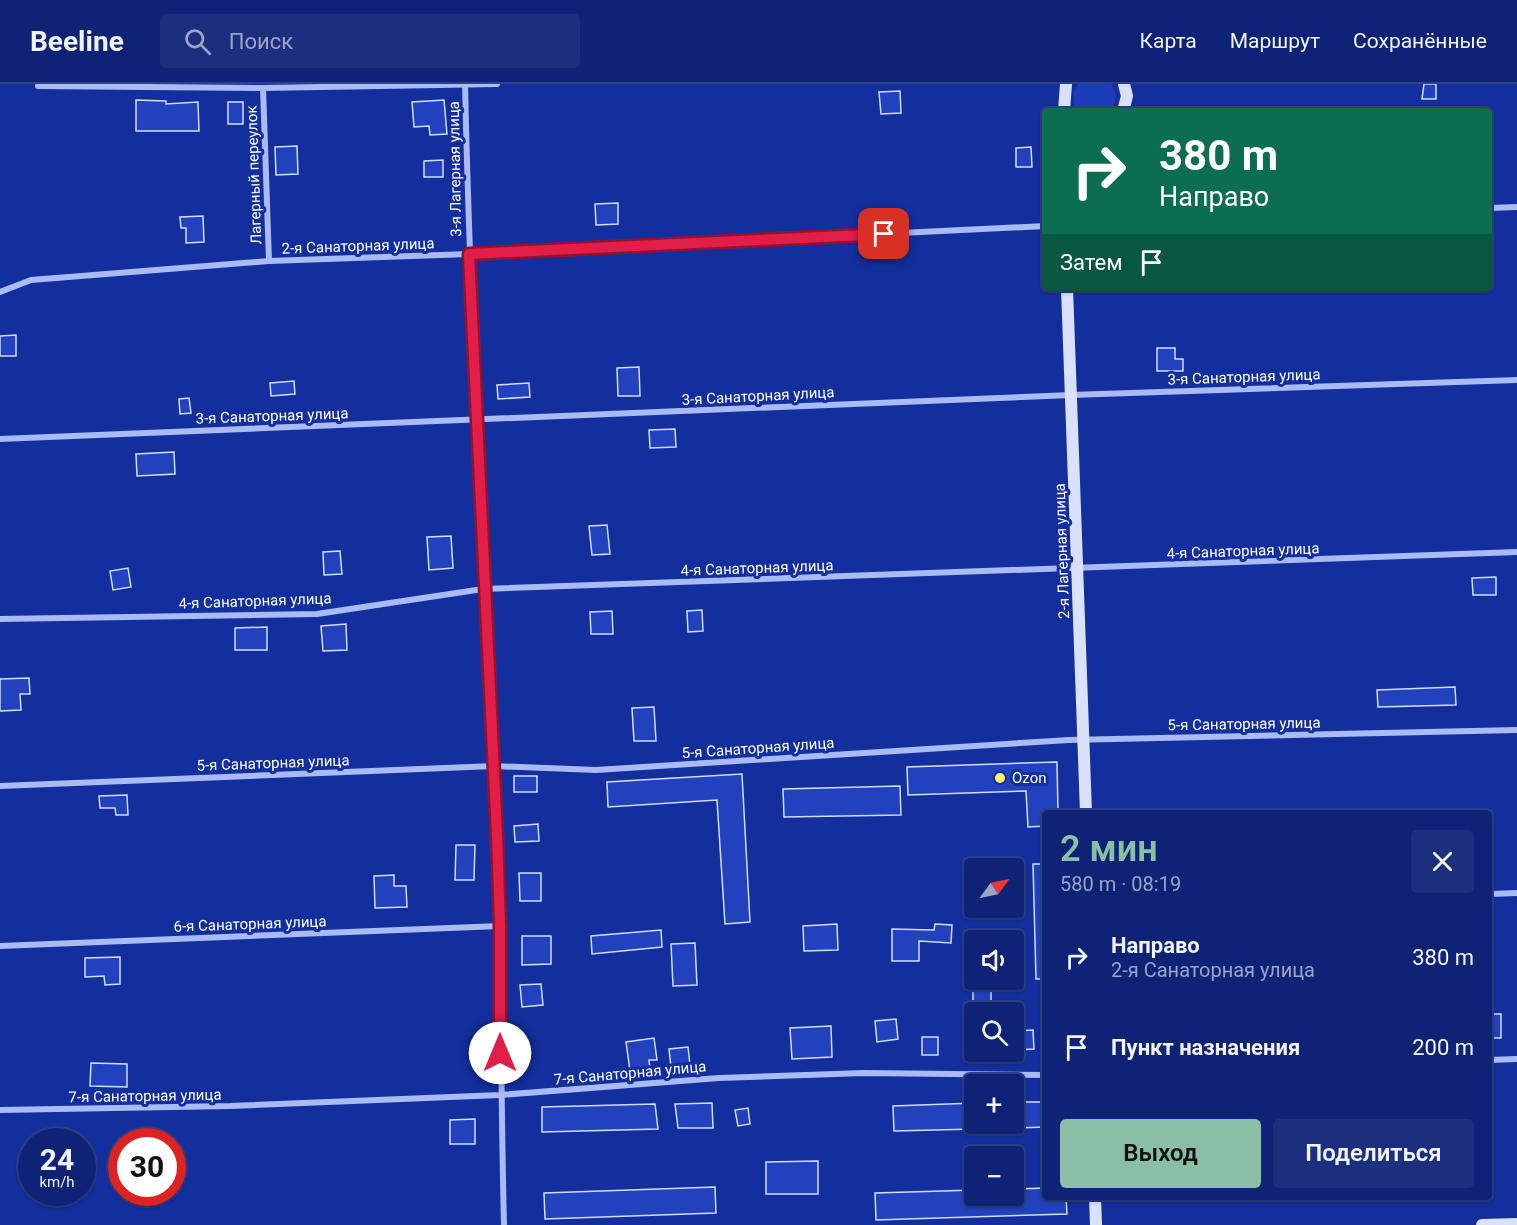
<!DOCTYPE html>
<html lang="ru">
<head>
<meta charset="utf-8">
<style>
  body { margin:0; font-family:Roboto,sans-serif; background:#1c2f7e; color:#f1f3f6; height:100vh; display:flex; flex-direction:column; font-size:22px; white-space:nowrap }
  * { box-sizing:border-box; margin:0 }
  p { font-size:20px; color:#9ba4c5 }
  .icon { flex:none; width:33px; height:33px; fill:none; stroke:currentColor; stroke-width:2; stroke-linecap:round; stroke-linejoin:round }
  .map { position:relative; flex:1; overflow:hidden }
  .drawer { position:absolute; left:1042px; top:726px; width:450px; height:390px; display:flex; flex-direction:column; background:#0e2376; border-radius:6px; box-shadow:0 2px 4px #0004,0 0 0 2px #2e4088 }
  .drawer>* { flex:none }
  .banner { position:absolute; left:1042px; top:24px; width:450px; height:183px; border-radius:6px; box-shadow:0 2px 4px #0004,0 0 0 2px #2e4088; background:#0b6e4f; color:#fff; overflow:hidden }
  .needle { width:39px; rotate:57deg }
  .controls { position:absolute; left:964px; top:774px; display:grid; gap:12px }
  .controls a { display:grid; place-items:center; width:60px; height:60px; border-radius:6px; background:#0e2376; box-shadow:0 2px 4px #0004,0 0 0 2px #2e4088; font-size:30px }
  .speed { position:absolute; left:18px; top:1044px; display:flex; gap:12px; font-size:30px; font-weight:700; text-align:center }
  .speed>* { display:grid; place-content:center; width:78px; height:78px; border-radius:50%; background:#0e2376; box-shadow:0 2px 4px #0004,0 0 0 2px #2e4088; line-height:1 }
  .speed small { font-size:15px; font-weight:400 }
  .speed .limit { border:9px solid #d22; background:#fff; color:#111 }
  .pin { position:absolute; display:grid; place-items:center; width:51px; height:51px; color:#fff; margin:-26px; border-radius:12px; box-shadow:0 3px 9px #0006 }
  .me { position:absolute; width:66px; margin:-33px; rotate:0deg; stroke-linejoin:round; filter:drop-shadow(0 0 4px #0008) }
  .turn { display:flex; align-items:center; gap:21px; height:126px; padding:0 18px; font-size:27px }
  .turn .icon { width:78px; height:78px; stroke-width:2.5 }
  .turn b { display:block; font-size:42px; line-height:51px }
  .then { display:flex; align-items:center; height:57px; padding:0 18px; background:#0003; gap:12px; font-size:22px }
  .round { display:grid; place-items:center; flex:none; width:63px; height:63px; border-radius:6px; background:#1c2f7e }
  .overview { display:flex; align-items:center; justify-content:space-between; height:102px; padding:0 18px }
  h1 { font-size:36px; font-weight:600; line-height:45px; color:#8abfa5 }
  .button { display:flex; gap:12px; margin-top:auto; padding:12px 18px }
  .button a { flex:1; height:69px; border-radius:6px; background:#8abfa5; color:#111; font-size:24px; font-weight:600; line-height:69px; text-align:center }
  .button a+a { background:#1c2f7e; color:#f1f3f6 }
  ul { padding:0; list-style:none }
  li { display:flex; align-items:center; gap:18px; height:90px; padding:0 18px }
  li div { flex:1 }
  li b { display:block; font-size:22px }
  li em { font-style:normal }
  header { display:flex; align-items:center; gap:36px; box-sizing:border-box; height:84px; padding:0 30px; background:#0e2376; border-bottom:2px solid #2e4088 }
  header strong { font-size:28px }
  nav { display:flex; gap:33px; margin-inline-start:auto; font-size:21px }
  .search { width:420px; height:54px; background:#1c2f7e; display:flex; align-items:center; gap:15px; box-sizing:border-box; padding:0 21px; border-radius:6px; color:#9ba4c5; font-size:22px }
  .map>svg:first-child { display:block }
  .green { fill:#1b3db8 }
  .building { fill:#2142bc; stroke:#d2dcfd; stroke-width:1.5 }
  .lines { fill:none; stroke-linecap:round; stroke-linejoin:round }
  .street { stroke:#aabaf4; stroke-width:6 }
  .secondary { stroke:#dae1fd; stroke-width:12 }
  .route-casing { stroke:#92132f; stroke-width:15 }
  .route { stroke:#e11d48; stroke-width:10 }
  .poi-dot { fill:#fff76d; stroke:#132f9e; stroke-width:2 }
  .labels { text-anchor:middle; stroke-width:6; stroke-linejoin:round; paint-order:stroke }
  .street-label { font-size:15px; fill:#fff; stroke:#132f9e }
  .poi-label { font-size:15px; fill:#fff; stroke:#132f9e; text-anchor:start }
</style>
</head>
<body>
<header>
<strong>Beeline</strong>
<div class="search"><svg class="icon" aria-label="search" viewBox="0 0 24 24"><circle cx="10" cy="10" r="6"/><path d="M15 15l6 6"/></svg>Поиск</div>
<nav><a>Карта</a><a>Маршрут</a><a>Сохранённые</a></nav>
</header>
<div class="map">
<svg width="1517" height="1141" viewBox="0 0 1517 1141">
  <rect width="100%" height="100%" fill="#132f9e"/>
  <path class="green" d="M 1078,0 L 1111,0 C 1117,9 1117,18 1111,27 L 1074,27 L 1074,7 Z"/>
  <g class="building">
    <path d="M 1424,0 L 1436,0 L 1436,15 L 1422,15 Z"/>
    <path d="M 900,7 L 901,29 L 881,30 L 879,8 Z"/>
    <path d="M 136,16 L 166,17 L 166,20 L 198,18 L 199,47 L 136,47 Z"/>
    <path d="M 444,16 L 447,50 L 430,51 L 429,42 L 414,43 L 412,18 Z"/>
    <rect x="228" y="18" width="15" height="22"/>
    <path d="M 297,62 L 298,90 L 276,91 L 275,63 Z"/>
    <path d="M 1031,63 L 1032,83 L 1016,83 L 1016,64 Z"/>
    <path d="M 443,76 L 443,93 L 424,93 L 424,77 Z"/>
    <path d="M 618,119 L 618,140 L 596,141 L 595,120 Z"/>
    <path d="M 203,132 L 204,158 L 186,159 L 186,144 L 181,144 L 180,133 Z"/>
    <path d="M 16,251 L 16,272 L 0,272 L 0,252 Z"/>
    <path d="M 1157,264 L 1175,264 L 1175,275 L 1183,275 L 1183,287 L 1157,287 Z"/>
    <path d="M 639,283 L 640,312 L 618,312 L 617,284 Z"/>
    <path d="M 294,297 L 295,310 L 271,312 L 270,299 Z"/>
    <path d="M 529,299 L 530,313 L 498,315 L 497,301 Z"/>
    <path d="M 189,314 L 191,329 L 180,330 L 179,315 Z"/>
    <path d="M 675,345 L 676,363 L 650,364 L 649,346 Z"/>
    <path d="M 174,368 L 175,390 L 137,392 L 136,370 Z"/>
    <path d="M 607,441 L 610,470 L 592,471 L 589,442 Z"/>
    <path d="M 451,452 L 453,484 L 429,486 L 427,453 Z"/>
    <path d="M 340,467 L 342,490 L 324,491 L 323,468 Z"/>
    <path d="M 128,484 L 131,503 L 113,506 L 110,487 Z"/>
    <path d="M 1496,493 L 1496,511 L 1473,511 L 1472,494 Z"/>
    <path d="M 702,526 L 703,547 L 688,548 L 687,527 Z"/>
    <path d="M 612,527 L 613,550 L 591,550 L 590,528 Z"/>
    <path d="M 346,540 L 347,566 L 323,567 L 321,542 Z"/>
    <path d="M 267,543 L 267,566 L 235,566 L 235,544 Z"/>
    <path d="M 29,594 L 30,610 L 20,610 L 21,626 L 0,627 L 0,595 Z"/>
    <path d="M 1455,603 L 1456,621 L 1378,623 L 1377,606 Z"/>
    <path d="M 654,623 L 656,657 L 634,657 L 632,624 Z"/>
    <path d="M 1057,678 L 1058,729 L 1046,729 L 1046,742 L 1028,743 L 1026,707 L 908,711 L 907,683 Z"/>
    <path d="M 742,690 L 750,838 L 725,840 L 717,716 L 608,723 L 607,698 Z"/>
    <rect x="514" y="692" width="23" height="16"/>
    <path d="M 900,702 L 901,731 L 784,733 L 783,705 Z"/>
    <path d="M 127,711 L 128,731 L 116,731 L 115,724 L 100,724 L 99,712 Z"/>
    <path d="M 538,740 L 539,757 L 515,758 L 514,742 Z"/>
    <path d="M 456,761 L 475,761 L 474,796 L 455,796 Z"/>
    <path d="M 1033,780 L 1046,780 L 1046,895 L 1036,895 Z"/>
    <path d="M 519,789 L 541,789 L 541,817 L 520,817 Z"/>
    <path d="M 394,791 L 394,802 L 406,802 L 407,823 L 375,824 L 374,792 Z"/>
    <path d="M 837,840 L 838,866 L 804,867 L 803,842 Z"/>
    <path d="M 935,840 L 952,841 L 951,859 L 919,857 L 919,877 L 892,877 L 892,845 L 934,846 Z"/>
    <path d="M 661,846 L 662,863 L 592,870 L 591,852 Z"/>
    <path d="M 522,852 L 551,852 L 551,880 L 522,881 Z"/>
    <path d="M 695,859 L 697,901 L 673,902 L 671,860 Z"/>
    <path d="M 120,873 L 120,900 L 105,901 L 104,892 L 85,893 L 85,874 Z"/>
    <path d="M 541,900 L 543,921 L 522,923 L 520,901 Z"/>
    <rect x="973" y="905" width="18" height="13"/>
    <rect x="1490" y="930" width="11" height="24"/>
    <path d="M 896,935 L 898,955 L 877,958 L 875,937 Z"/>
    <path d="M 831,942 L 832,973 L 792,975 L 790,944 Z"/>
    <path d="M 1033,946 L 1034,965 L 1014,966 L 1014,947 Z"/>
    <rect x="922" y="953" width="16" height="18"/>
    <path d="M 654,954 L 657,976 L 649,976 L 650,985 L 630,987 L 626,958 Z"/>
    <path d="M 688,963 L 690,981 L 671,983 L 669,965 Z"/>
    <path d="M 91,979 L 127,980 L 127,1003 L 90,1002 Z"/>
    <path d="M 1014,1018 L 1046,1018 L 1046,1043 L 1014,1044 Z"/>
    <path d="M 712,1019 L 713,1044 L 678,1044 L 675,1020 Z"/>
    <path d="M 975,1019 L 975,1045 L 894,1047 L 893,1022 Z"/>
    <path d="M 655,1020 L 658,1045 L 542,1048 L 542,1023 Z"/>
    <path d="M 748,1024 L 750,1040 L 738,1042 L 735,1026 Z"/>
    <path d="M 475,1035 L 475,1060 L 450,1060 L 450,1036 Z"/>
    <path d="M 818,1077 L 818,1110 L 766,1110 L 766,1078 Z"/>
    <path d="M 715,1103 L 716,1129 L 545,1135 L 544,1109 Z"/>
    <path d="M 1046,1104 L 1046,1113 L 1066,1113 L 1067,1130 L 876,1136 L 875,1109 L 975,1106 L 975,1112 L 1014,1112 L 1014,1105 Z"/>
  </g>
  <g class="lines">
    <g class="street">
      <path d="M 465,0 C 470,228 483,455 494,682 C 502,835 500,988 504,1141"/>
      <path d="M 38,2 L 263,4 L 497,0"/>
      <path d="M 263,4 L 269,177"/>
      <path d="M 1490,124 L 1517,123"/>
      <path d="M 0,208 L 31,196 L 269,177 L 469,170 L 1046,142"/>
      <path d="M 0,355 L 1071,311 L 1517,296"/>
      <path d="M 0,535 L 317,530 L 483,505 L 1517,468"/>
      <path d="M 0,702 L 494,682 L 596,686 L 1069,656 L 1517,646"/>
      <path d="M 1490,810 L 1517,809"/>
      <path d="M 0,862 L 500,842"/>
      <path d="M 1490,976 L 1517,975"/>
      <path d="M 0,1026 L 230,1022 L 500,1011 L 719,994 L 864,989 L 1046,991"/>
    </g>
    <g class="secondary">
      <path d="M 1064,27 L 1066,0"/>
      <path d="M 1123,27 L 1127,12 L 1124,0"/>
      <path d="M 1067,204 L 1086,729"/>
      <path d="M 1095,1113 L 1096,1141"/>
      <path d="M 1482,1141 L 1517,1140"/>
    </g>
  </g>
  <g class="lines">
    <defs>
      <path id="route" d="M 500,969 L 500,842 L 497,751 L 469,170 L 884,150"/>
    </defs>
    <use href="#route" class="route-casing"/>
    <use href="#route" class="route"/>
  </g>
  <circle class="poi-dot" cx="1000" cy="694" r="6"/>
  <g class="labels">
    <g class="street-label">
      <text transform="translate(455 85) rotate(-91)" y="5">3-я Лагерная улица</text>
      <text transform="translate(254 91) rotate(-92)" y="5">Лагерный переулок</text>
      <text transform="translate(358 162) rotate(-2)" y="5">2-я Санаторная улица</text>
      <text transform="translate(1244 293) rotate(-2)" y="5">3-я Санаторная улица</text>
      <text transform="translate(758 312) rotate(-3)" y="5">3-я Санаторная улица</text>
      <text transform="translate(272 332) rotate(-2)" y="5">3-я Санаторная улица</text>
      <text transform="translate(1062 467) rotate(-92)" y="5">2-я Лагерная улица</text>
      <text transform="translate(1243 467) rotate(-2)" y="5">4-я Санаторная улица</text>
      <text transform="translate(757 484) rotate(-2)" y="5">4-я Санаторная улица</text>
      <text transform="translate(255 517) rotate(-2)" y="5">4-я Санаторная улица</text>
      <text transform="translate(1244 640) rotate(-1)" y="5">5-я Санаторная улица</text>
      <text transform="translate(758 664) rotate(-4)" y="5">5-я Санаторная улица</text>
      <text transform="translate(273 679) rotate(-2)" y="5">5-я Санаторная улица</text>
      <text transform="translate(250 840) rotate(-2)" y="5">6-я Санаторная улица</text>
      <text transform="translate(630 989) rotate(-5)" y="5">7-я Санаторная улица</text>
      <text transform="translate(145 1012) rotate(-1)" y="5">7-я Санаторная улица</text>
    </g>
    <g class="poi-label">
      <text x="1012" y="699">Ozon</text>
    </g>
  </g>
</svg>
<div class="controls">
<a><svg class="needle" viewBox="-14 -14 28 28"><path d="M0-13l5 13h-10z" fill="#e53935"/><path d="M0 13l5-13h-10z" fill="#9ba4c5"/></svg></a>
<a><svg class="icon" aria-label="sound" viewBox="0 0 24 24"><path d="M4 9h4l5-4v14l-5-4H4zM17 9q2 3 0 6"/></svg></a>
<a><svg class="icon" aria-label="search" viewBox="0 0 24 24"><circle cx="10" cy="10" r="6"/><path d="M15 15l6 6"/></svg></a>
<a>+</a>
<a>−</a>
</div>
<div class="speed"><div>24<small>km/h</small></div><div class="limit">30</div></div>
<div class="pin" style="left:884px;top:150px;background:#d93025"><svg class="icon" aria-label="arrive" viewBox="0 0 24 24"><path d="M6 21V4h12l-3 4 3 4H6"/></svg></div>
<svg class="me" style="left:500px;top:969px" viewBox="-20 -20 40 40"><circle r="19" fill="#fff"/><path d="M0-13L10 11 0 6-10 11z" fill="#e11d48"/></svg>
<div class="banner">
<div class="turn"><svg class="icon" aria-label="right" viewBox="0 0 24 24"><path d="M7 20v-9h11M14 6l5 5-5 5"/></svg><div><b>380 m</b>Направо</div></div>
<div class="then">Затем<svg class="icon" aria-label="arrive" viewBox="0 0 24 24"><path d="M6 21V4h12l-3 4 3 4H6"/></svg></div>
</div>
<section class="drawer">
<div class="overview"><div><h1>2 мин</h1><p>580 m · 08:19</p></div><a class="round"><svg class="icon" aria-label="close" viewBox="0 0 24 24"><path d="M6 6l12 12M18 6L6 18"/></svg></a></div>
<ul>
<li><svg class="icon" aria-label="right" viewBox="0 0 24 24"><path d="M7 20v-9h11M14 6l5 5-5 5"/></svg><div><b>Направо</b><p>2-я Санаторная улица</p></div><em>380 m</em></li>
<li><svg class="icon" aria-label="arrive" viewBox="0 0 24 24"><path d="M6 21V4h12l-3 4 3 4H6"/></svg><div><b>Пункт назначения</b></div><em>200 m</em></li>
</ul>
<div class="button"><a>Выход</a><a>Поделиться</a></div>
</section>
</div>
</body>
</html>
